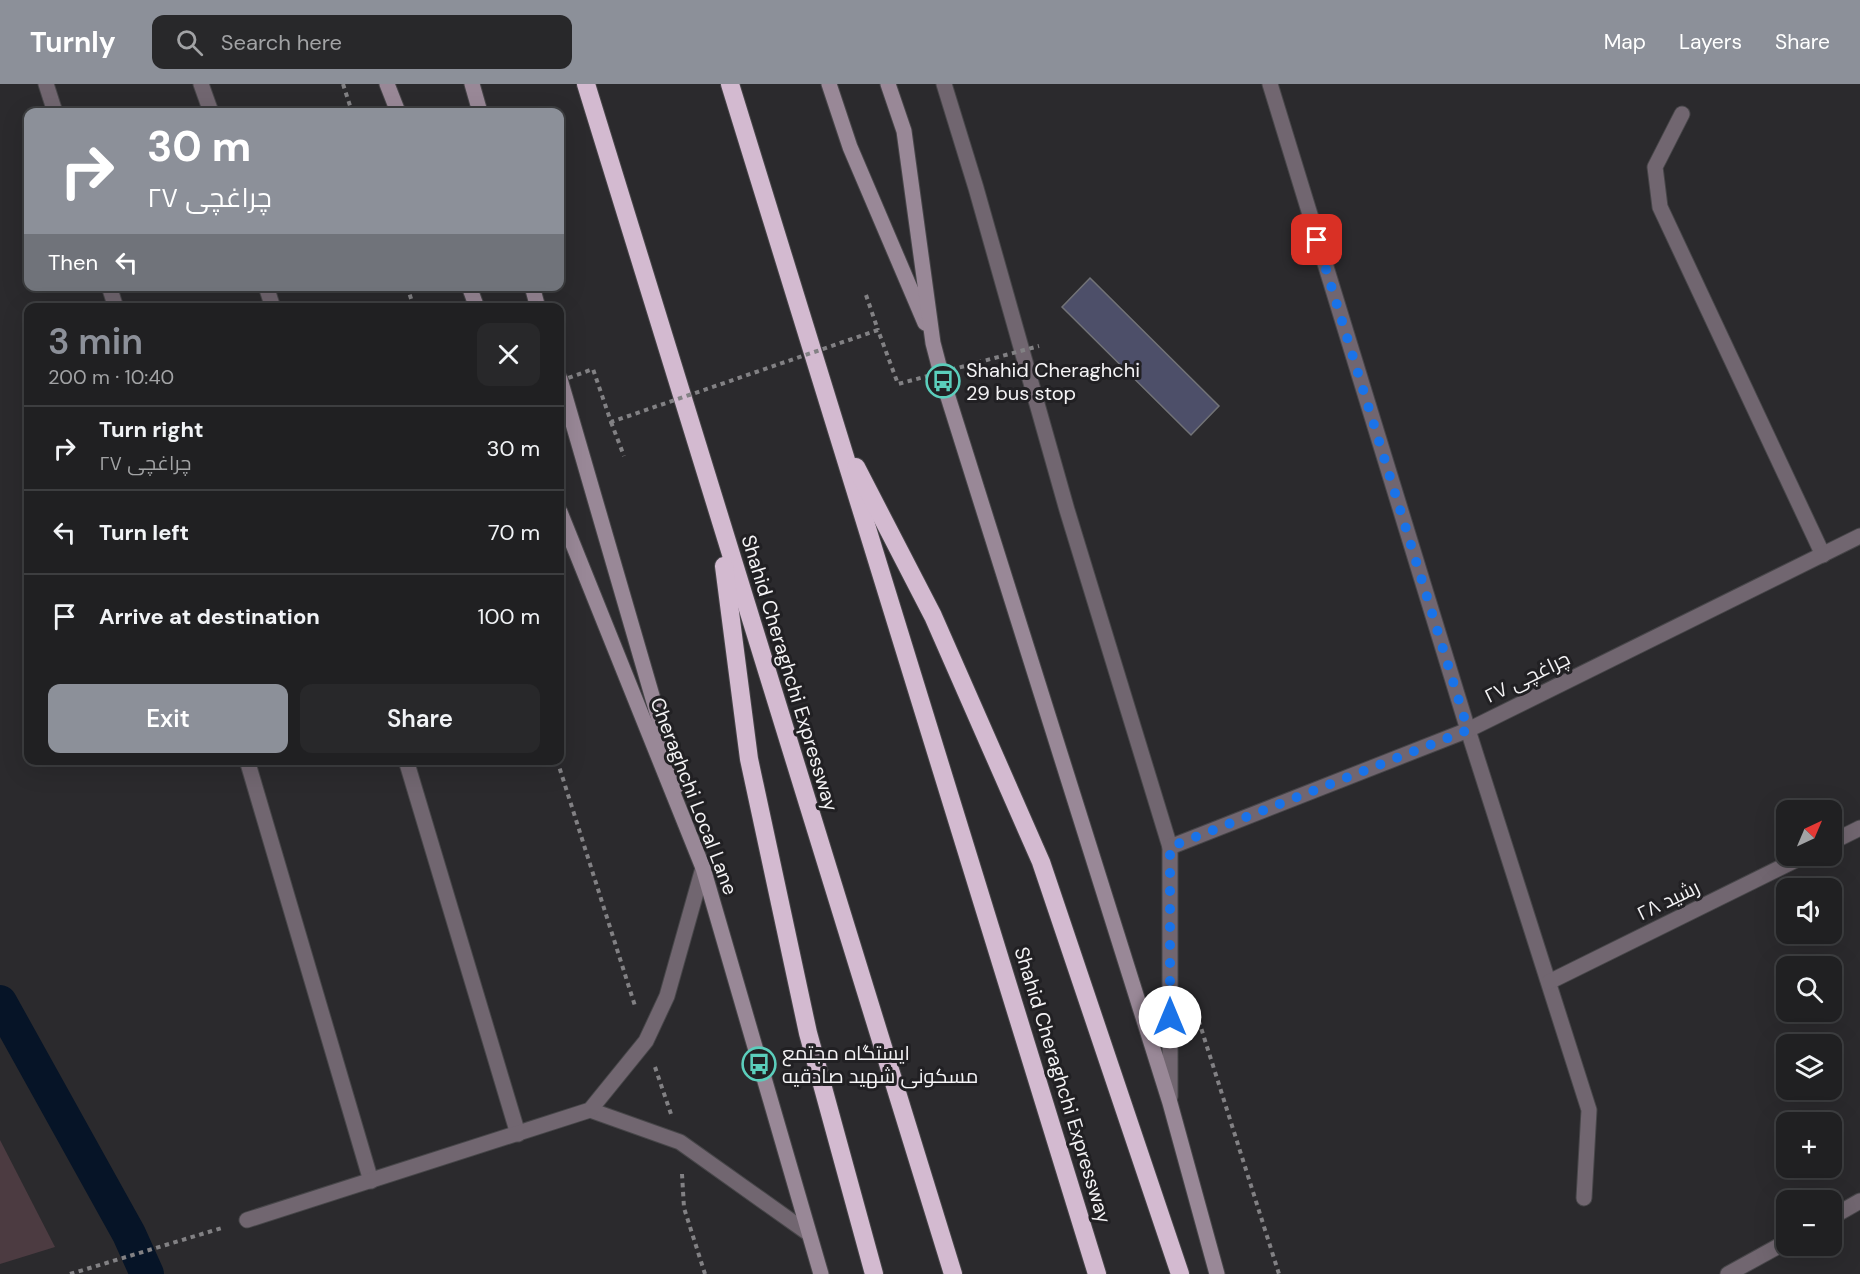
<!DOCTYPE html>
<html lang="en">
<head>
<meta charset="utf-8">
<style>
  body { margin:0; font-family:"DM Sans",Cairo,sans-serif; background:#28282a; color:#f1f3f6; height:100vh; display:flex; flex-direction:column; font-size:22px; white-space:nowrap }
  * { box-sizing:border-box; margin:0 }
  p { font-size:20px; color:#a2a3a5 }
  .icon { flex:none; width:33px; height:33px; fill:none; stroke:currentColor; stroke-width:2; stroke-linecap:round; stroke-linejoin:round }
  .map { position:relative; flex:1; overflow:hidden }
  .details { position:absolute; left:24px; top:219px; width:540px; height:462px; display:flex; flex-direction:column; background:#202022; border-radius:12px; box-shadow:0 6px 24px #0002,0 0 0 2px #3d3e40 }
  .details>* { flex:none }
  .top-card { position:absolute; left:24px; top:24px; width:540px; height:183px; border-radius:12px; box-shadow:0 6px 24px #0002,0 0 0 2px #3d3e40; background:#8c9099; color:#fff; overflow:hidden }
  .needle { width:39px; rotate:44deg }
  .tools { position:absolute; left:1776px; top:716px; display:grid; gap:12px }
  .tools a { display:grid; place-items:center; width:66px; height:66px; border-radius:12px; background:#202022; box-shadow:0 6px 24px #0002,0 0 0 2px #3d3e40; font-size:30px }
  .pin { position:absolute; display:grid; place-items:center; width:51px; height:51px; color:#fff; margin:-26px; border-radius:12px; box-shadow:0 3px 9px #0006 }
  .me { position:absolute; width:66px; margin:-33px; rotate:0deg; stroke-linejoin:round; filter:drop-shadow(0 0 4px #0008) }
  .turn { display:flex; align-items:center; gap:21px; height:126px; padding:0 24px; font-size:27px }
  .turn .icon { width:78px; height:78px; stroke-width:2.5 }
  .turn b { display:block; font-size:42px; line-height:51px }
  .then { display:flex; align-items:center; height:57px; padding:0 24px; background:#0003; gap:12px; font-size:22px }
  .round { display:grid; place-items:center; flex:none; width:63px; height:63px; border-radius:12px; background:#28282a }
  .head { display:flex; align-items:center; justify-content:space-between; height:102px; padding:0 24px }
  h1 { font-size:36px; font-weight:600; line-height:45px; color:#8c9099 }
  .cta { display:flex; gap:12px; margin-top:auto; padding:12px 24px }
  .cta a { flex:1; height:69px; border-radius:12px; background:#8c9099; color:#fff; font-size:24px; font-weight:600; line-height:69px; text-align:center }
  .cta a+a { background:#28282a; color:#f1f3f6 }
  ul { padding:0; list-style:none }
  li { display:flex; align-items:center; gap:18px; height:84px; padding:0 24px; border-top:2px solid #3d3e40 }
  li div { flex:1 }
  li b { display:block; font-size:22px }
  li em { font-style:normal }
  header { display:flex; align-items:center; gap:36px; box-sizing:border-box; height:84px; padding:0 30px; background:#8c9099; color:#fff }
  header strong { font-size:28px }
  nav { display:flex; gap:33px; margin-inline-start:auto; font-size:21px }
  .search { width:420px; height:54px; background:#28282a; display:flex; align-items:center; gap:15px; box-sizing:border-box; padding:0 21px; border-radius:12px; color:#a2a3a5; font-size:22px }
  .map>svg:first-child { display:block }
  .green { fill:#4c3b41 }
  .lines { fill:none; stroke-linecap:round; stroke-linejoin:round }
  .canal { stroke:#061427; stroke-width:34 }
  .building { fill:#4d4f69; stroke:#727377; stroke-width:1.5 }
  .street-casing { stroke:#474649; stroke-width:17 }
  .secondary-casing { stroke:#474649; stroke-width:17 }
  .highway-casing { stroke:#474649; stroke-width:20 }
  .path { stroke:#828184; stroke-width:4; stroke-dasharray:4.5 4.5; stroke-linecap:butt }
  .street { stroke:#716670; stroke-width:15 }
  .secondary { stroke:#998897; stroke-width:15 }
  .highway { stroke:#d3bad0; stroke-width:18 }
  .path-bridge { stroke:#828184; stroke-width:4; stroke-dasharray:4.5 4.5; stroke-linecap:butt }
  .route { stroke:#1a73e8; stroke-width:10; stroke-dasharray:0 18 }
  .labels { text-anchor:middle; stroke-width:6; stroke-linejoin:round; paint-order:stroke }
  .poi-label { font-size:20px; fill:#f4f3f5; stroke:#212023; text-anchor:start }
  .street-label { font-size:20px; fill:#f4f3f5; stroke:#212023 }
</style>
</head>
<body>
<header>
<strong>Turnly</strong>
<div class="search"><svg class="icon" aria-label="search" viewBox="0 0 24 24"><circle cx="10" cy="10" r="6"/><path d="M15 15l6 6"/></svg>Search here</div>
<nav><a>Map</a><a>Layers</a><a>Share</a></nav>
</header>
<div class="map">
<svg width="1860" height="1190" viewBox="0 0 1860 1190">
  <rect width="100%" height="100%" fill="#2b2a2d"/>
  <path class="green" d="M 0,1056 L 55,1163 L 0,1180 Z"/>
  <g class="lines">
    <path class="canal" d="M 0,918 L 129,1150 L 147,1190"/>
  </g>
  <path class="building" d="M 1090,194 L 1219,322 L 1191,351 L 1062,223 Z"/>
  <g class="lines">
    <defs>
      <g id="street">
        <path d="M 46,0 L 55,28"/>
        <path d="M 201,0 L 211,28"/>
        <path d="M 944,0 L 976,104 L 1067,426 L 1170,763 L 1170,1013"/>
        <path d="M 1270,0 L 1468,646 L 1589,1026 L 1584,1114"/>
        <path d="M 1682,30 L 1655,83 L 1660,123 L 1823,471"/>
        <path d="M 109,202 L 116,224"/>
        <path d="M 266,202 L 273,224"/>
        <path d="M 247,676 L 371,1097"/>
        <path d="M 406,676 L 518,1050"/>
        <path d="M 1832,758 L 1860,744"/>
        <path d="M 1170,763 L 1468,646 L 1860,452"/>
        <path d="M 1549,898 L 1806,771"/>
        <path d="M 590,1026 L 680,1058 L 808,1149"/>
        <path d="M 1832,1133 L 1860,1117"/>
        <path d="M 247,1136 L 590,1026 L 646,957 L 667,912 L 703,784"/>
        <path d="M 1728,1190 L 1786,1158"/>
      </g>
      <g id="secondary">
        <path d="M 387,0 L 398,28"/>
        <path d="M 472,0 L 480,28"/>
        <path d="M 829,0 L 850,63 L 925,239"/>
        <path d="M 888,0 L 904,47 L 933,259 L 943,297 L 1170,1019 L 1217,1190"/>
        <path d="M 469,202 L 477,224"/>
        <path d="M 532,202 L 538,224"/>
        <path d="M 560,295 L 678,701"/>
        <path d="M 560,428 L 703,784 L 821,1190"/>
      </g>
      <g id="highway">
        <path d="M 586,0 L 953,1190"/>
        <path d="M 730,0 C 851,397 977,793 1097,1190"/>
        <path d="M 856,383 L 933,532 L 1041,778 L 1180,1190"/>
        <path d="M 724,482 L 749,675 L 808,949 L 874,1190"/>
      </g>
    </defs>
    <use href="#street" class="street-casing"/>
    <use href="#secondary" class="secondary-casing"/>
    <use href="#highway" class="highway-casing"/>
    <g class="path">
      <path d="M 343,0 L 352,28"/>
      <path d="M 407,202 L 414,224"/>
      <path d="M 866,211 L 878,246"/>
      <path d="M 611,338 L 624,372"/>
      <path d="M 557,676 L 635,922"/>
      <path d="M 1196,928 L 1279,1190"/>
      <path d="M 655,983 L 671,1030"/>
      <path d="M 682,1090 L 684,1124 L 705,1190"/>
      <path d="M 70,1190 L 225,1143"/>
    </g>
    <use href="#street" class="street"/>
    <use href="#secondary" class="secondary"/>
    <use href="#highway" class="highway"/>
    <path class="path-bridge" d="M 560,297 L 593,285 L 611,338 L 878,246 L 898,300 L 1039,262"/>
  </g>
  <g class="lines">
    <path class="route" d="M 1170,933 L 1170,763 L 1468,646 L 1317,156"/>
  </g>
  <defs>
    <symbol id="bus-ring" viewBox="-11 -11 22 22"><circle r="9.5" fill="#212023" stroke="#5bcebc" stroke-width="1.5"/><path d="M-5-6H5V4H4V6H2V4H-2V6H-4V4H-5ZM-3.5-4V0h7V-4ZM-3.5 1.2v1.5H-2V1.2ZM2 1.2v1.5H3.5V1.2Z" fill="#5bcebc"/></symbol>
  </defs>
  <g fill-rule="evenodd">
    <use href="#bus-ring" x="924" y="278" width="38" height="38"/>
    <use href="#bus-ring" x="740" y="961" width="38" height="38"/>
  </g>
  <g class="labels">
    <g class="poi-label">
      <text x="966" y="293">Shahid Cheraghchi<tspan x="966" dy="23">29 bus stop</tspan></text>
      <text x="782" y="976">ایستگاه مجتمع<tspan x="782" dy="23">مسکونی شهید صادقیه</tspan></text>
    </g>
    <g class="street-label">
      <text transform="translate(790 589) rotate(73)" y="7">Shahid Cheraghchi Expressway</text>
      <text transform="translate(1527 593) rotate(-26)" y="7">چراغچی ۲۷</text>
      <text transform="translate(694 712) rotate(69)" y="7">Cheraghchi Local Lane</text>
      <text transform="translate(1668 816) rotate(-26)" y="7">رشید ۲۸</text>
      <text transform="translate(1063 1001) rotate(73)" y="7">Shahid Cheraghchi Expressway</text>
    </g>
  </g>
</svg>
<div class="tools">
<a><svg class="needle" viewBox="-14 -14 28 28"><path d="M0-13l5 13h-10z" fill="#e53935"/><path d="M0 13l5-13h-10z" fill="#a2a3a5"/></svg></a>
<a><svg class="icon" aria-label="sound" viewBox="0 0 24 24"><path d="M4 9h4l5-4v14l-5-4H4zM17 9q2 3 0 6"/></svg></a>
<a><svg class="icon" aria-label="search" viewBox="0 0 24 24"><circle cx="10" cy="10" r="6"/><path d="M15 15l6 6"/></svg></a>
<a><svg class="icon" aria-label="layers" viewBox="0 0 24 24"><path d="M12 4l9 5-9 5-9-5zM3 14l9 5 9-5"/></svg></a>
<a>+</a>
<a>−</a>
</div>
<div class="pin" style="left:1317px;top:156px;background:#d93025"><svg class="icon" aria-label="arrive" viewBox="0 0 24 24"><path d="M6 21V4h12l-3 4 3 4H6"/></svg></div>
<svg class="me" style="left:1170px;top:933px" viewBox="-20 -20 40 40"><circle r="19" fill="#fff"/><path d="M0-13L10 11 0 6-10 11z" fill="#1a73e8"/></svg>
<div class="top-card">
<div class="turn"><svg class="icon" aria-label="right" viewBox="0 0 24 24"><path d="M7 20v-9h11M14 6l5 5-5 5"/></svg><div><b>30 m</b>چراغچی ۲۷</div></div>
<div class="then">Then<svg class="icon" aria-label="left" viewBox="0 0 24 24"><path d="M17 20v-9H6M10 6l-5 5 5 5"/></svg></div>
</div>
<section class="details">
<div class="head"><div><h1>3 min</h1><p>200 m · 10:40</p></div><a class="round"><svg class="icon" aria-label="close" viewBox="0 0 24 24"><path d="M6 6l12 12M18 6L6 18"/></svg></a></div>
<ul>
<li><svg class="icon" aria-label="right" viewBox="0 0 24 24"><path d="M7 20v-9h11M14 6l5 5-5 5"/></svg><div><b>Turn right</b><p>چراغچی ۲۷</p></div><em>30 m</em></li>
<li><svg class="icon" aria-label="left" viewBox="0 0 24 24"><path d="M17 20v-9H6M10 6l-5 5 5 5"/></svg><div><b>Turn left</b></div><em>70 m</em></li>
<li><svg class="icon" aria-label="arrive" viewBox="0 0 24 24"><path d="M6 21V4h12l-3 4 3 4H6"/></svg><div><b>Arrive at destination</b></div><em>100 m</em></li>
</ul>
<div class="cta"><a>Exit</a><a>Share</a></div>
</section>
</div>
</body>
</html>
